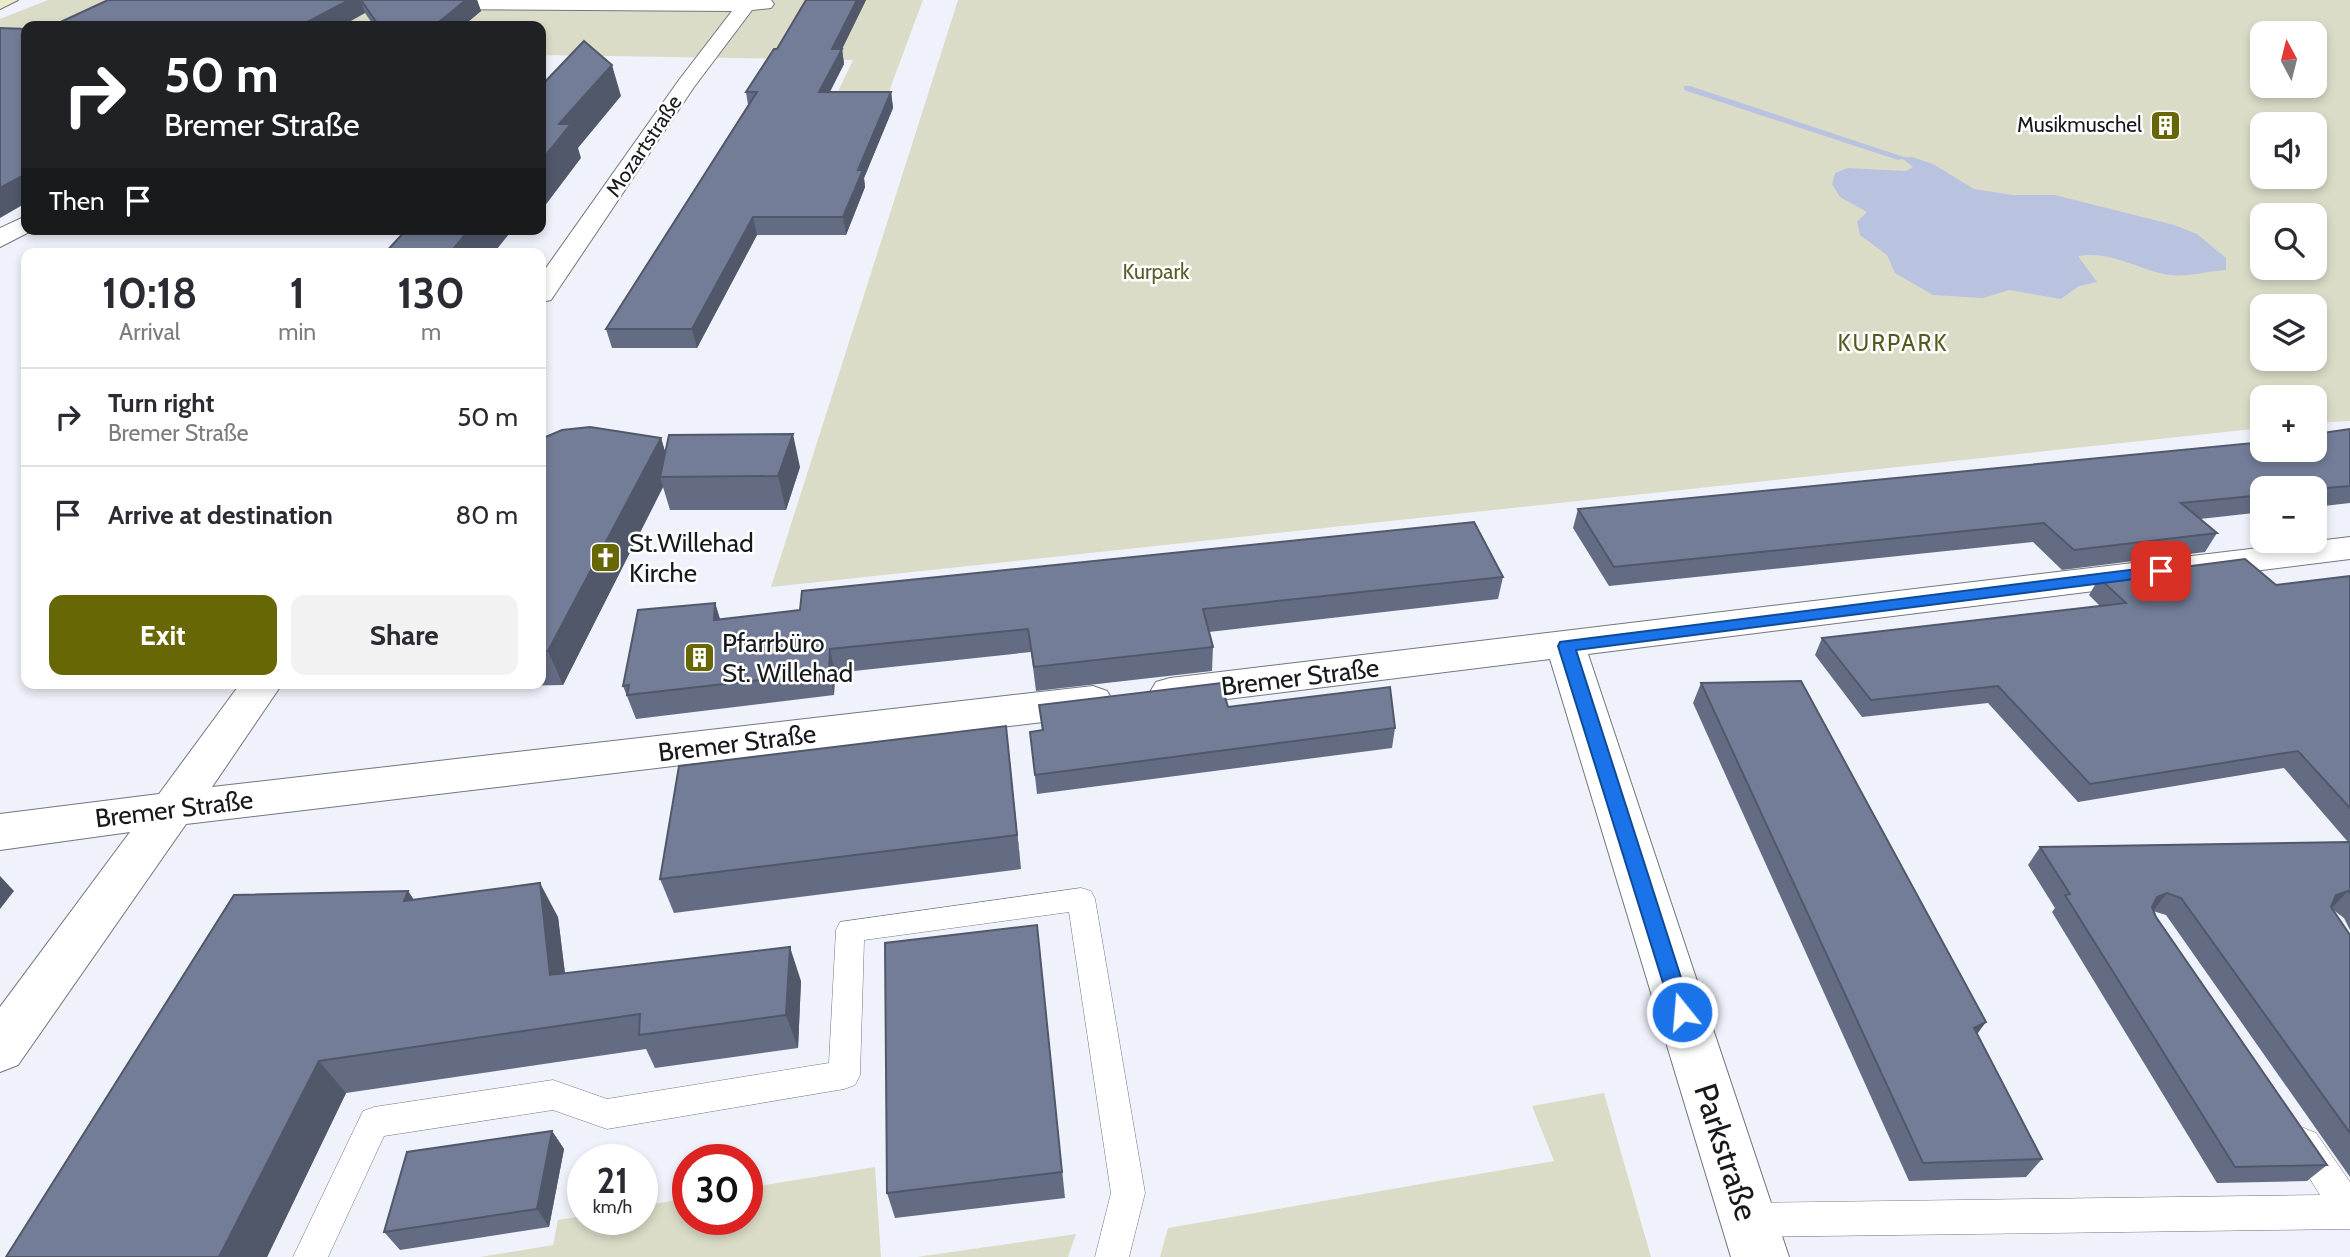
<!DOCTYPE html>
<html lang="en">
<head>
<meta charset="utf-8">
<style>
  body { margin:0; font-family:Cabin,sans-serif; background:#f2f2f3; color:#2b2b33; height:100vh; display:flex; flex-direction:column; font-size:26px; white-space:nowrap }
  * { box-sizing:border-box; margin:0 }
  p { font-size:23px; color:#7c7c81 }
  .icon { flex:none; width:38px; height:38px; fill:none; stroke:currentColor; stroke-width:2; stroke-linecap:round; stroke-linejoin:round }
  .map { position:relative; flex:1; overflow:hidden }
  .side { position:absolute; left:21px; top:248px; width:525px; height:441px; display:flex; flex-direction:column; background:#fff; border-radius:14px; box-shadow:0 4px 10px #0003 }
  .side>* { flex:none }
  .top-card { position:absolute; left:21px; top:21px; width:525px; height:214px; border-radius:14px; box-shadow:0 4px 10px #0003; background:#202124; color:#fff; overflow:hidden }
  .needle { width:46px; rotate:353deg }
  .controls { position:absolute; left:2250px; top:21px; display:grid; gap:14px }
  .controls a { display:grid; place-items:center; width:77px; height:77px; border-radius:14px; background:#fff; box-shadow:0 4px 10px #0003; font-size:35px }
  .speed { position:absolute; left:567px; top:1144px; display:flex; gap:14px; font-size:35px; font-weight:700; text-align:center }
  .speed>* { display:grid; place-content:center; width:91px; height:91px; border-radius:50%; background:#fff; box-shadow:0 4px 10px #0003; line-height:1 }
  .speed small { font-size:18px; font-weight:400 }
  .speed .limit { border:10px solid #d22; background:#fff; color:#111 }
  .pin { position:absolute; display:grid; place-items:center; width:60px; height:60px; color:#fff; margin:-30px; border-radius:14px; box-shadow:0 4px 10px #0006 }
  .me { position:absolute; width:77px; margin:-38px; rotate:343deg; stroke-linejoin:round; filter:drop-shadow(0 0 5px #0008) }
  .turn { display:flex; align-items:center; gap:24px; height:147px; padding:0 28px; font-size:32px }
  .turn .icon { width:91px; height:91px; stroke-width:2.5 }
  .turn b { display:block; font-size:49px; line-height:60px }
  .then { display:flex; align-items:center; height:66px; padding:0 28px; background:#0003; gap:14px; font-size:26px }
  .eta { display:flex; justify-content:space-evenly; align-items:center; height:119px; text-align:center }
  .eta b { font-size:42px; font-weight:700; line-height:49px }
  .button { display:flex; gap:14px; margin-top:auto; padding:14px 28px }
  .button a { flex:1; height:80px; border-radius:14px; background:#676805; color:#fff; font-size:28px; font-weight:700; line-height:80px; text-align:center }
  .button a+a { background:#f2f2f3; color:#2b2b33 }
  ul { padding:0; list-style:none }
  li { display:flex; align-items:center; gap:21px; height:98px; padding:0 28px; border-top:2px solid #e1e1e2 }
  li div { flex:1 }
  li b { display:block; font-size:26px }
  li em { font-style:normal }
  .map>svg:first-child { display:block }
  .green { fill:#dbdcc8; fill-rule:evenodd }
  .water { fill:#b9c2df }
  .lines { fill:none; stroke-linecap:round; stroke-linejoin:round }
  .stream { fill:#b9c2df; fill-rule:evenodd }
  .service-casing { stroke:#74767e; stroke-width:1 }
  .minor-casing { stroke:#74767e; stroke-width:2 }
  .secondary-casing { stroke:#74767e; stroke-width:2 }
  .service { fill:#fff; fill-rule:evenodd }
  .minor { fill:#fff; fill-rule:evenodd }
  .secondary { fill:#eaebc7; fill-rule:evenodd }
  .wall { fill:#646c83 }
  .shaded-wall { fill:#51586a }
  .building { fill:#747d98; stroke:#51586a; stroke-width:2 }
  .route { fill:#1a73e8; stroke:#114b97; stroke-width:2 }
  .labels { text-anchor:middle; stroke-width:5; stroke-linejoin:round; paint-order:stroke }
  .far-poi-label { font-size:21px; fill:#18191c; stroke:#fff; text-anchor:end }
  .far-street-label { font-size:21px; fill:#18191c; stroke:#fff }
  .far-park-label { font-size:21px; fill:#5a5c29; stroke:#fff }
  .far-neighbourhood-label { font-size:23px; letter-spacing:2px; fill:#57591e; stroke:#fff }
  .poi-label { font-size:26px; fill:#18191c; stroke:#fff; text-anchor:start }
  .street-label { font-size:26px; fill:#18191c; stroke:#fff }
  .near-street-label { font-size:32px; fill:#18191c; stroke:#fff }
</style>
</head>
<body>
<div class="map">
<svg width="2350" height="1257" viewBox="0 0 2350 1257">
  <rect width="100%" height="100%" fill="#eff2fb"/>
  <g class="green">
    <path d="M 48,0 L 923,0 L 884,105 L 832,104 L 853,60 L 541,55 L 541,26 L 26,26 L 26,46 L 0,46 L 0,19 Z"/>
    <path d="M 958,0 L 2350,0 L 2350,421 L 2315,423 L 2315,397 L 2263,397 L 2263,428 L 771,587 ZM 2263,33 L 2315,33 L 2315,86 L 2263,86 ZM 2263,124 L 2315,124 L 2315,177 L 2263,177 ZM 2263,215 L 2315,215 L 2315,268 L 2263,268 ZM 2263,306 L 2315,306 L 2315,359 L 2263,359 Z"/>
    <path d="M 1604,1093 L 1651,1257 L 1160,1257 L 1168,1228 L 1554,1161 L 1532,1106 Z"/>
    <path d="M 875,1167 L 881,1257 L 480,1257 L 553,1245 L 558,1220 L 583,1216 L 583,1220 L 642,1220 L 642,1206 L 688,1198 L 688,1220 L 747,1220 L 747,1188 Z"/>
    <path d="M 1076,1234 L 1068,1257 L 917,1257 Z"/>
  </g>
  <path class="water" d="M 1912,157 L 1933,164 L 1974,189 L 2013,195 L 2055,195 L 2174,225 L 2197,234 L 2226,258 L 2226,270 C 2209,271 2187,277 2170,275 C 2138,270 2112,250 2078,256 L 2097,282 L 2079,286 L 2061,299 L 2009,290 L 1983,298 L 1933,295 L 1895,273 L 1887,255 L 1860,235 L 1857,222 L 1867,212 L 1840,197 L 1832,184 L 1835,173 L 1848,168 L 1906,171 L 1913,167 L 1902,158 Z"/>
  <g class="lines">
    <path class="stream" d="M 1684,86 L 1690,86 L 1907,158 L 1898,160 L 1684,90 Z"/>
    <defs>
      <g id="service">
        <path d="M 1081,888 L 1091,891 L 1095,899 L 1145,1193 L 1129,1257 L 1095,1257 L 1111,1193 L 1069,912 L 864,940 L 860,1075 L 855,1085 L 844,1089 L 607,1129 L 553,1110 L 384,1136 L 328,1257 L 293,1257 L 363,1111 L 374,1107 L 553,1080 L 607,1099 L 829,1063 L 836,930 L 840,922 Z"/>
        <path d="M 2304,1128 L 2316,1133 L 2350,1182 L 2350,1229 L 1748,1237 L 1736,1232 L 1731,1220 L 1736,1208 L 1748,1203 L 2320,1195 L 2288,1144 L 2292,1133 Z"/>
      </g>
      <g id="minor">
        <path d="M 422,0 L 771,0 L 774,4 L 771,8 L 752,10 L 694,87 L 551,300 L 541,302 L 541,275 L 679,80 L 732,11 L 428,9 L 419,4 Z"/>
        <path d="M 26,216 L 26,229 L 35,229 L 0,247 L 0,228 Z"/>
        <path d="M 2350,537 L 2350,559 L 1588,654 L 1789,1257 L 1731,1257 L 1550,659 L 1170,706 L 1156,702 L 1150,692 L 1156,682 L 1170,678 Z"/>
        <path d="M 240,684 L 282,684 L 212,787 L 1093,686 L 1107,691 L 1113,701 L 1107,711 L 1093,716 L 186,824 L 18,1065 L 0,1072 L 0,1007 L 130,832 L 0,850 L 0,814 L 159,794 Z"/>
      </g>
      <path id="secondary" d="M 0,0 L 18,0 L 0,9 Z"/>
    </defs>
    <use href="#service" class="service-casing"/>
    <use href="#minor" class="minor-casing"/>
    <use href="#secondary" class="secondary-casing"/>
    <use href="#service" class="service"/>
    <use href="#minor" class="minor"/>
    <use href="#secondary" class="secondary"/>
  </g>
  <g class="wall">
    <path d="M 108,0 L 477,0 L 481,11 L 463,26 L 374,26 L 365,13 Z"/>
    <path d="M 806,0 L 866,0 L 842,49 L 844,64 L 830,92 L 891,92 L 893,108 L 864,178 L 865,187 L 846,235 L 757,235 L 697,348 L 612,348 L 606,329 L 748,105 L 746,92 L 777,49 Z"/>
    <path d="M 2350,429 L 2350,503 L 2315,507 L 2315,488 L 2263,488 L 2263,512 L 2200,519 L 2217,533 L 2205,552 L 2062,570 L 2033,542 L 1609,586 L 1573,528 L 1578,509 L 2263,442 Z"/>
    <path d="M 661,438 L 665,452 L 800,467 L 786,510 L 670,510 L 663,487 L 563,685 L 509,686 L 509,684 L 541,684 L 541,439 Z"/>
    <path d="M 2350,576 L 2350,930 L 2344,918 L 2332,909 L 2350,935 L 2350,1177 L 2166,915 L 2153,911 L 2156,917 L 2327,1165 L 2307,1181 L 2217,1183 L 2052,912 L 2055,908 L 2028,865 L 2040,847 L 2348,842 L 2284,768 L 2078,802 L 1988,703 L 1862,717 L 1815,655 L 1822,638 L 2100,606 L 2089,595 L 2099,578 L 2276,585 Z"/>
    <path d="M 1503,577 L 1498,599 L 1209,632 L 1213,647 L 1212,671 L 1036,691 L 1031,652 L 835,673 L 834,695 L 636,719 L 623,686 L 715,603 L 720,619 Z"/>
    <path d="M 1701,683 L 1977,1034 L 2042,1159 L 2026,1177 L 1909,1181 L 1693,703 Z"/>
    <path d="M 1039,705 L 1228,707 L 1395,728 L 1392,748 L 1037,794 L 1030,732 L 1042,730 Z"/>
    <path d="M 1006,726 L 1021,869 L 674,913 L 660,879 Z"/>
    <path d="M 408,891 L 414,900 L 558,917 L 565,973 L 801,981 L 798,1048 L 655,1068 L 646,1049 L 346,1093 L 267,1257 L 6,1257 Z"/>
    <path d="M 1037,925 L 1065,1198 L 895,1218 L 887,1193 Z"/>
    <path d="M 552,1131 L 564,1149 L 549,1227 L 400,1250 L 384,1232 Z"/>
  </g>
  <g class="shaded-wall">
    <path d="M 349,0 L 360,0 L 365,13 L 342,26 L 300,26 Z"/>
    <path d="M 466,0 L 477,0 L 481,11 L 463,26 L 434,26 Z"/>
    <path d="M 857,0 L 866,0 L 842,49 L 844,64 L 821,108 L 819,92 L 832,49 Z"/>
    <path d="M 612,65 L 621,96 L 578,148 L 581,158 L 541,211 L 541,161 L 559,124 Z"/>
    <path d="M 891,92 L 893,108 L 864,178 L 865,187 L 846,235 L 843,217 L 858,170 Z"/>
    <path d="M 26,174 L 26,203 L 0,218 L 0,188 Z"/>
    <path d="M 753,217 L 757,235 L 697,348 L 692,329 Z"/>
    <path d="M 470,229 L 513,229 L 493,254 L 449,254 Z"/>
    <path d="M 793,434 L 800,467 L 786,510 L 778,476 Z"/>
    <path d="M 661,438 L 671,471 L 660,477 L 663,487 L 563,685 L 548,651 Z"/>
    <path d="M 715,603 L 722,626 L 714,620 Z"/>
    <path d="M 830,649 L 835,673 L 834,695 L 829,672 Z"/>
    <path d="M 1006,726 L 1010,761 L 1021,869 L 1017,835 Z"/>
    <path d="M 0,876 L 14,891 L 0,909 Z"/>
    <path d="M 540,883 L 558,917 L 569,1008 L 550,975 Z"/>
    <path d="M 408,891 L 430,925 L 404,901 Z"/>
    <path d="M 2348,891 L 2331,909 L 2319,913 L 2336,895 Z"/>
    <path d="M 2167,893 L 2153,911 L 2143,915 L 2157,897 Z"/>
    <path d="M 790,947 L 801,981 L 798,1048 L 786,1015 Z"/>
    <path d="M 1986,1022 L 1972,1041 L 1974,1028 Z"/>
    <path d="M 319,1061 L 346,1093 L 267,1257 L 219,1257 Z"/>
    <path d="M 552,1131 L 564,1149 L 549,1227 L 537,1209 Z"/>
  </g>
  <g class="building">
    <path d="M 108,0 L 349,0 L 300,26 L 52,26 Z"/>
    <path d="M 361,0 L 466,0 L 434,26 L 379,26 Z"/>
    <path d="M 806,0 L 857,0 L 832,49 L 842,49 L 819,92 L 891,92 L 858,170 L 863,170 L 843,217 L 753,217 L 692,329 L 606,329 L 757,92 L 746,92 L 774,49 L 777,49 Z"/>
    <path d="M 0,28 L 26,29 L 26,174 L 0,188 Z"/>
    <path d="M 584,41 L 612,65 L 559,124 L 571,124 L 541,161 L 541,86 Z"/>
    <path d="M 407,229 L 470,229 L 449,254 L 384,254 Z"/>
    <path d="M 590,427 L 661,438 L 548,651 L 541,651 L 541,439 L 562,430 Z"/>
    <path d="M 2350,429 L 2350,486 L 2315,489 L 2315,488 L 2263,488 L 2263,495 L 2181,503 L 2217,533 L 2074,550 L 2044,523 L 1614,567 L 1578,509 L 2263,442 L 2263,450 L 2315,450 L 2315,434 Z"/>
    <path d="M 793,434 L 778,476 L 660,477 L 669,435 Z"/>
    <path d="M 1474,522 L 1503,577 L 1203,609 L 1213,647 L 1034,667 L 1028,629 L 830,649 L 829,672 L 627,695 L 629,685 L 623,686 L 638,610 L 715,603 L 714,620 L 800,610 L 802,591 Z"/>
    <path d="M 2245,559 L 2276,585 L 2350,576 L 2350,808 L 2298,751 L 2090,784 L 1998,686 L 1871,700 L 1822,638 L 2126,603 L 2099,578 Z"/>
    <path d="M 1801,681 L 1986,1022 L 1974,1028 L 2042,1159 L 1923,1163 L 1701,683 Z"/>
    <path d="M 1221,683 L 1228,707 L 1390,687 L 1395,728 L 1035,775 L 1030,732 L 1043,730 L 1039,705 Z"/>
    <path d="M 1006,726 L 1017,835 L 660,879 L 679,766 Z"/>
    <path d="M 2350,842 L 2350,893 L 2348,891 L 2336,895 L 2331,907 L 2350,935 L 2350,1133 L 2181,898 L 2167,893 L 2157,897 L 2152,907 L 2156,917 L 2327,1165 L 2235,1167 L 2065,895 L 2070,894 L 2040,847 Z"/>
    <path d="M 540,883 L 550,975 L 790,947 L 786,1015 L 639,1035 L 640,1014 L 319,1061 L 219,1257 L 6,1257 L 234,895 L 408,891 L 404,901 Z"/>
    <path d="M 1037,925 L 1062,1172 L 887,1193 L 885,943 Z"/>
    <path d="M 552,1131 L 537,1209 L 384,1232 L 407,1152 Z"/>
  </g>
  <path class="route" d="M 2161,566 L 2169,571 L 2166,575 L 1576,650 L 1692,1012 L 1689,1018 L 1682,1021 L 1674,1018 L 1558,646 L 1560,642 Z"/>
  <defs>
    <symbol id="building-square" viewBox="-11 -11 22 22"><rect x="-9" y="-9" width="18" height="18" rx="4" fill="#676805" stroke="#fff"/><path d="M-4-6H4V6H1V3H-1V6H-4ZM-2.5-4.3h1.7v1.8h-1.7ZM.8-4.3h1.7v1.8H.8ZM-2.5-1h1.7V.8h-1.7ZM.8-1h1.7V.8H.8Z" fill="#fff"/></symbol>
    <symbol id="church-square" viewBox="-11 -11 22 22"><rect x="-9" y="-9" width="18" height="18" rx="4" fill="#676805" stroke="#fff"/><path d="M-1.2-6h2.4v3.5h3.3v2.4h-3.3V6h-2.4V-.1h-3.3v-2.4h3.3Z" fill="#fff"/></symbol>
  </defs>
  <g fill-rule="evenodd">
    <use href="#building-square" x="2148" y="108" width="35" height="35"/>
    <use href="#church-square" x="588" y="540" width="35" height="35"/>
    <use href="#building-square" x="682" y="640" width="35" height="35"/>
  </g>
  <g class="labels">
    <g class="far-poi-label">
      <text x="2142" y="132">Musikmuschel</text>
    </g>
    <g class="far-street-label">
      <text transform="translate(644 146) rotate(-56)" y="7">Mozartstraße</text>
    </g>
    <g class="far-park-label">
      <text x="1156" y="279">Kurpark</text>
    </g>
    <g class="far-neighbourhood-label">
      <text x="1893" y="351">KURPARK</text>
    </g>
    <g class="poi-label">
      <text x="629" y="552">St.Willehad<tspan x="629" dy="30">Kirche</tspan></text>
      <text x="722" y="652">Pfarrbüro<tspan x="722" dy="30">St. Willehad</tspan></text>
    </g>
    <g class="street-label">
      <text transform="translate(1300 677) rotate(-7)" y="9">Bremer Straße</text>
      <text transform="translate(737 743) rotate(-7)" y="9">Bremer Straße</text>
      <text transform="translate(174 809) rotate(-7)" y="9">Bremer Straße</text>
    </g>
    <g class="near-street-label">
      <text transform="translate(1726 1152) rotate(72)" y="11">Parkstraße</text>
    </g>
  </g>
</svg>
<div class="controls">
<a><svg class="needle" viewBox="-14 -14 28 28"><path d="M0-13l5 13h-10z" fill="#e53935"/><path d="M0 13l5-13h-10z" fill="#7c7c81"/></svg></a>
<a><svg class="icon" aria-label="sound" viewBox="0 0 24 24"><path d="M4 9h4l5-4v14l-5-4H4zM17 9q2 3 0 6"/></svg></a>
<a><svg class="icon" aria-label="search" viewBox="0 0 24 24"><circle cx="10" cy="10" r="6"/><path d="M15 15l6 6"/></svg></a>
<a><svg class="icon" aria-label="layers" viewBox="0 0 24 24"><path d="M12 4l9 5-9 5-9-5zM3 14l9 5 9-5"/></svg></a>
<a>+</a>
<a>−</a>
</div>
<div class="speed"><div>21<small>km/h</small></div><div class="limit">30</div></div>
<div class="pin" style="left:2161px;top:571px;background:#d93025"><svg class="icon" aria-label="arrive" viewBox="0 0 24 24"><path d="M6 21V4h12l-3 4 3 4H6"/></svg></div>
<svg class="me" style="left:1682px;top:1012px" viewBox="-20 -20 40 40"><circle r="17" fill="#1a73e8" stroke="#fff" stroke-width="3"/><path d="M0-11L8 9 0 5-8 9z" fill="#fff"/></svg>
<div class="top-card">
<div class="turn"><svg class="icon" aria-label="right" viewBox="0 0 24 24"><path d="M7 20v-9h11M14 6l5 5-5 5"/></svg><div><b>50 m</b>Bremer Straße</div></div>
<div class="then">Then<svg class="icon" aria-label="arrive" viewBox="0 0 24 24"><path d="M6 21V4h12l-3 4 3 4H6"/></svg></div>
</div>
<section class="side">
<div class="eta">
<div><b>10:18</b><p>Arrival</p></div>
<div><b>1</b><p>min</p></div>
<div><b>130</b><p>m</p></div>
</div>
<ul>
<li><svg class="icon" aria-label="right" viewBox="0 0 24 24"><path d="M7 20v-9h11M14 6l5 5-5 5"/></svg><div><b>Turn right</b><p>Bremer Straße</p></div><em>50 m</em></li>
<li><svg class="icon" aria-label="arrive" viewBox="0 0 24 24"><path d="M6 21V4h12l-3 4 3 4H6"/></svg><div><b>Arrive at destination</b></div><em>80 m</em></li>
</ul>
<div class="button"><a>Exit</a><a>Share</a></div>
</section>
</div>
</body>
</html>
